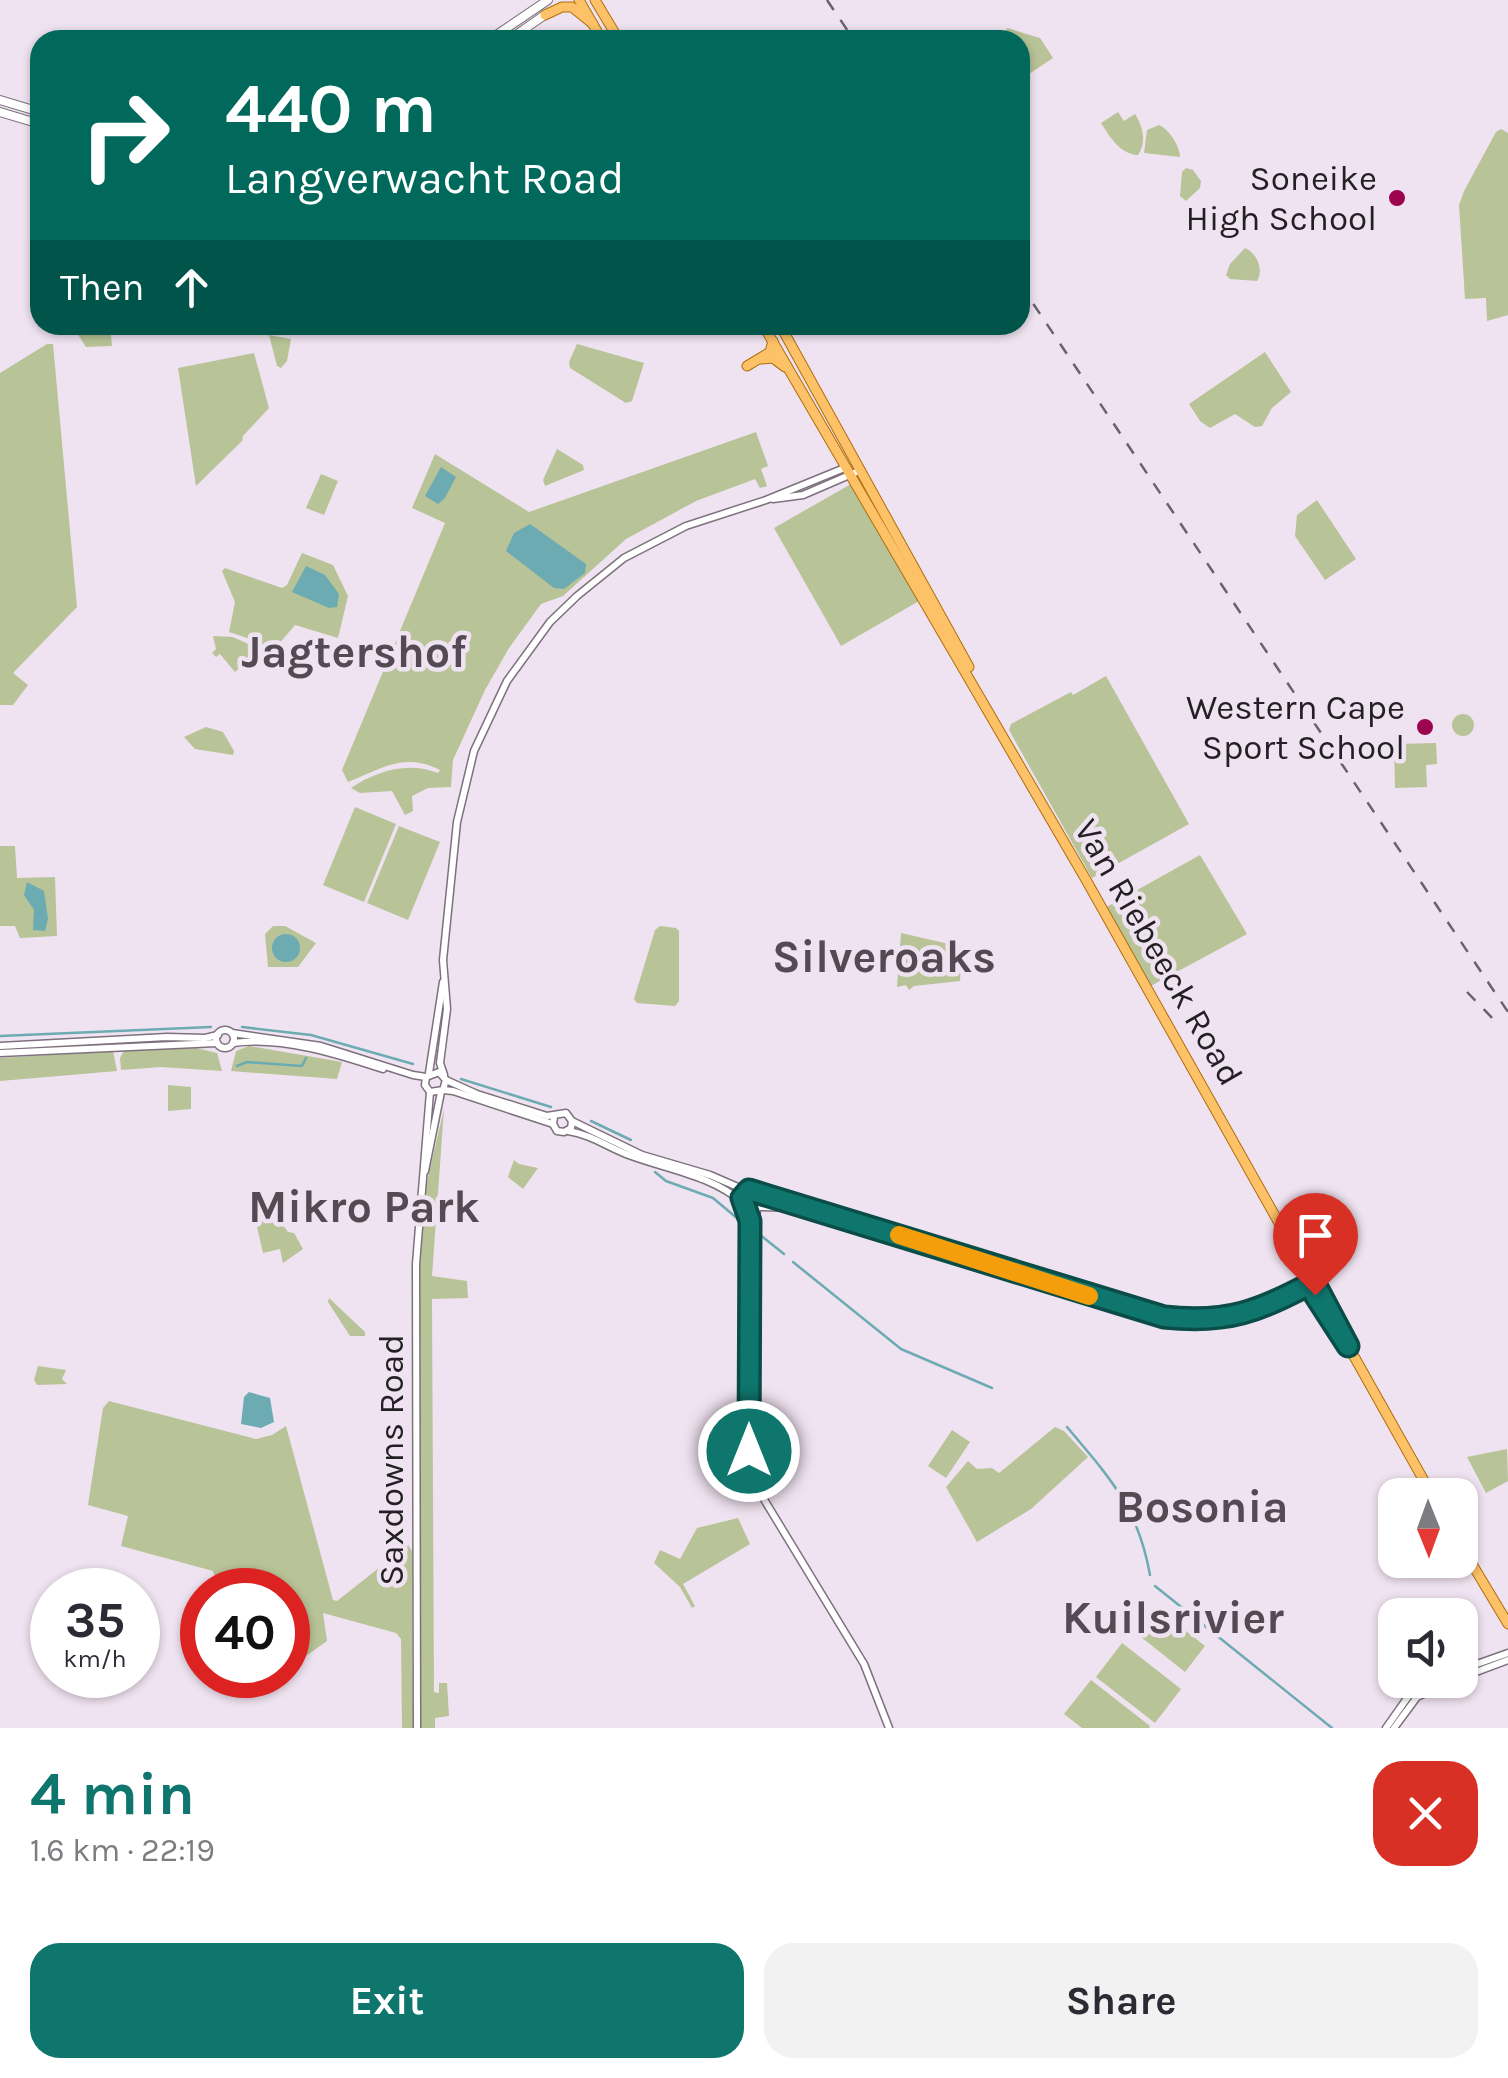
<!DOCTYPE html>
<html lang="en">
<head>
<meta charset="utf-8">
<style>
  body { margin:0; font-family:Karla,sans-serif; background:#f2f2f3; color:#2b2b33; height:100vh; display:flex; flex-direction:column; font-size:38px; white-space:nowrap }
  * { box-sizing:border-box; margin:0 }
  p { font-size:32px; color:#7c7c81 }
  .icon { flex:none; width:55px; height:55px; fill:none; stroke:currentColor; stroke-width:2; stroke-linecap:round; stroke-linejoin:round }
  .map { position:relative; height:1728px; overflow:hidden }
  .side { display:flex; flex-direction:column; background:#fff; flex:1 }
  .side>* { flex:none }
  .hud { position:absolute; left:30px; top:30px; width:1000px; height:305px; border-radius:30px; box-shadow:0 2px 8px #0004; background:#00695c; color:#fff; overflow:hidden }
  .needle { width:65px; rotate:179deg }
  .buttons { position:absolute; left:1378px; top:1478px; display:grid; gap:20px }
  .buttons a { display:grid; place-items:center; width:100px; height:100px; border-radius:20px; background:#fff; box-shadow:0 2px 8px #0004; font-size:50px }
  .speed { position:absolute; left:30px; top:1568px; display:flex; gap:20px; font-size:50px; font-weight:700; text-align:center }
  .speed>* { display:grid; place-content:center; width:130px; height:130px; border-radius:50%; background:#fff; box-shadow:0 2px 8px #0004; line-height:1 }
  .speed small { font-size:25px; font-weight:400 }
  .speed .limit { border:15px solid #d22; background:#fff; color:#111 }
  .pin { position:absolute; display:grid; place-items:center; width:85px; height:85px; color:#fff; margin:-102px -42px; border-radius:50% 50% 50% 0; rotate:-45deg; box-shadow:0 0 10px #0007 }
  .pin .icon { rotate:45deg }
  .me { position:absolute; width:110px; margin:-55px; rotate:0deg; stroke-linejoin:round; filter:drop-shadow(0 0 8px #0008) }
  .turn { display:flex; align-items:center; gap:35px; height:210px; padding:0 30px; font-size:45px }
  .turn .icon { width:130px; height:130px; stroke-width:2.5 }
  .turn b { display:block; font-size:70px; line-height:85px }
  .then { display:flex; align-items:center; height:95px; padding:0 30px; background:#0003; gap:20px; font-size:38px }
  .round { display:grid; place-items:center; flex:none; width:105px; height:105px; border-radius:30px; background:#f2f2f3 }
  .summary { display:flex; align-items:center; justify-content:space-between; height:170px; padding:0 30px }
  h1 { font-size:60px; font-weight:700; line-height:75px; color:#0f766e }
  .button { display:flex; gap:20px; margin-top:auto; padding:20px 30px }
  .button a { flex:1; height:115px; border-radius:30px; background:#0f766e; color:#fff; font-size:40px; font-weight:700; line-height:115px; text-align:center }
  .button a+a { background:#f2f2f3; color:#2b2b33 }
  .map>svg:first-child { display:block }
  .green { fill:#b8c397 }
  .water { fill:#6dabb2 }
  .lines { fill:none; stroke-linecap:round; stroke-linejoin:round }
  .stream { stroke:#6dabb2; stroke-width:2.5 }
  .tertiary-casing { stroke:#7d717d; stroke-width:9 }
  .secondary-casing { stroke:#7d717d; stroke-width:10 }
  .primary-casing { stroke:#af6e0e; stroke-width:11 }
  .tertiary { stroke:#fff; stroke-width:6 }
  .secondary { stroke:#fff; stroke-width:8 }
  .primary { stroke:#fdc167; stroke-width:9 }
  .rail { stroke:#69626a; stroke-width:2.5; stroke-dasharray:12 12; stroke-linecap:butt }
  .route-casing { stroke:#0a4d48; stroke-width:25 }
  .route { stroke:#0f766e; stroke-width:18 }
  .slow { stroke:#f59e0b; stroke-width:18 }
  .poi-dot { fill:#9c044f; stroke:#f0e3f1; stroke-width:4 }
  .labels { text-anchor:middle; stroke-width:9; stroke-linejoin:round; paint-order:stroke }
  .poi-label { font-size:35px; fill:#231f24; stroke:#f0e3f1; text-anchor:end }
  .street-label { font-size:35px; fill:#231f24; stroke:#f0e3f1 }
  .district-label { font-size:45px; font-weight:bold; fill:#544a54; stroke:#f0e3f1 }
</style>
</head>
<body>
<div class="map">
<svg width="1508" height="1728" viewBox="0 0 1508 1728">
  <rect width="100%" height="100%" fill="#f0e3f1"/>
  <g class="green">
    <path d="M 1007,28 L 1040,38 L 1053,58 L 1026,76 L 1020,68 L 1020,40 L 1003,40 Z"/>
    <path d="M 1118,112 L 1124,121 L 1135,114 C 1143,127 1147,142 1138,155 C 1120,154 1110,137 1101,123 Z"/>
    <path d="M 1159,125 C 1169,129 1180,147 1180,157 L 1144,153 L 1147,130 Z"/>
    <path d="M 1501,129 L 1508,133 L 1508,315 L 1487,321 L 1486,298 L 1465,299 L 1459,205 L 1464,191 L 1496,132 Z"/>
    <path d="M 1186,168 L 1193,170 L 1201,181 L 1200,188 L 1186,201 L 1180,196 L 1182,172 Z"/>
    <path d="M 1245,248 C 1257,253 1264,270 1257,281 L 1230,279 L 1226,275 L 1230,264 Z"/>
    <path d="M 90,325 L 110,325 L 112,346 L 86,347 L 77,333 Z"/>
    <path d="M 269,335 L 291,339 L 287,361 L 281,368 L 277,366 Z"/>
    <path d="M 47,344 L 53,344 L 77,607 L 13,673 L 28,685 L 13,705 L 0,705 L 0,373 Z"/>
    <path d="M 577,344 L 644,363 L 632,401 L 626,403 L 570,368 L 569,362 Z"/>
    <path d="M 1265,352 L 1291,392 L 1272,408 L 1262,426 L 1255,427 L 1235,414 L 1210,428 L 1200,421 L 1189,404 Z"/>
    <path d="M 254,353 L 269,408 L 243,436 L 242,441 L 196,486 L 178,368 Z"/>
    <path d="M 756,432 L 768,466 L 761,469 L 767,486 L 760,488 L 755,479 L 696,501 L 626,539 L 563,596 L 541,604 L 509,648 L 485,690 L 453,760 L 451,787 L 428,788 L 412,796 L 413,811 L 405,815 L 392,791 L 360,793 L 351,788 C 376,771 408,761 438,773 L 440,770 C 404,752 383,768 348,782 L 342,770 L 445,523 L 412,508 L 435,454 L 529,512 Z"/>
    <path d="M 557,449 L 583,465 L 584,470 L 545,486 L 543,480 Z"/>
    <path d="M 321,474 L 338,481 L 324,515 L 306,508 Z"/>
    <path d="M 851,484 L 919,601 L 841,646 L 774,528 Z"/>
    <path d="M 1317,500 L 1356,559 L 1325,580 L 1295,536 L 1297,515 Z"/>
    <path d="M 302,553 L 333,565 L 348,596 L 338,638 L 295,625 L 272,652 L 250,639 L 229,632 L 235,602 L 222,571 L 225,568 L 282,588 L 287,585 Z"/>
    <path d="M 213,636 L 233,637 L 259,649 L 235,672 L 220,654 L 216,657 L 212,653 L 216,649 Z"/>
    <path d="M 1106,676 L 1189,824 L 1092,878 L 1009,730 L 1011,724 L 1071,692 L 1073,695 Z"/>
    <circle cx="1463" cy="725" r="11"/>
    <path d="M 206,727 L 223,732 L 234,751 L 233,755 L 195,749 L 184,737 Z"/>
    <path d="M 1436,743 L 1437,764 L 1426,765 L 1427,787 L 1395,788 L 1394,744 Z"/>
    <path d="M 355,807 L 396,824 L 364,902 L 323,885 Z"/>
    <path d="M 399,826 L 440,842 L 408,920 L 367,903 Z"/>
    <path d="M 0,846 L 15,846 L 17,878 L 55,877 L 57,936 L 20,938 L 15,926 L 0,926 Z"/>
    <path d="M 1200,855 L 1247,934 L 1147,988 L 1103,909 Z"/>
    <path d="M 273,926 L 285,926 L 316,943 L 298,967 L 268,967 L 265,934 Z"/>
    <path d="M 660,926 L 676,928 L 679,931 L 679,1001 L 675,1006 L 637,1003 L 634,999 L 655,930 Z"/>
    <path d="M 901,933 L 962,947 L 960,981 L 914,986 L 909,990 L 906,985 L 897,987 Z"/>
    <path d="M 249,1046 L 342,1062 L 337,1079 L 231,1071 L 236,1051 Z"/>
    <path d="M 196,1048 L 217,1053 L 222,1071 L 161,1067 L 121,1070 L 120,1058 L 124,1051 Z"/>
    <path d="M 113,1051 L 117,1071 L 0,1081 L 0,1058 Z"/>
    <path d="M 168,1085 L 191,1087 L 191,1109 L 168,1111 Z"/>
    <path d="M 444,1109 L 432,1276 L 467,1281 L 468,1298 L 432,1299 L 434,1692 L 439,1693 L 439,1683 L 447,1683 L 449,1716 L 435,1718 L 435,1728 L 420,1728 L 419,1267 L 423,1198 Z"/>
    <path d="M 514,1160 L 519,1164 L 538,1168 L 523,1189 L 508,1177 Z"/>
    <path d="M 266,1217 L 278,1227 L 283,1225 L 288,1232 L 294,1233 L 303,1249 L 283,1263 L 280,1249 L 263,1253 L 257,1227 Z"/>
    <path d="M 329,1298 L 365,1332 L 365,1336 L 350,1336 L 328,1302 Z"/>
    <path d="M 38,1366 L 66,1370 L 62,1379 L 67,1384 L 37,1385 L 34,1380 Z"/>
    <path d="M 109,1401 L 256,1439 L 272,1435 L 286,1426 L 333,1600 L 337,1601 L 408,1545 L 412,1551 L 413,1728 L 402,1728 L 401,1639 L 396,1633 L 323,1613 L 327,1641 L 292,1666 L 288,1660 L 288,1590 L 219,1590 L 213,1571 L 121,1546 L 128,1516 L 88,1505 L 103,1408 Z"/>
    <path d="M 1055,1427 L 1064,1431 L 1088,1457 L 1031,1509 L 977,1542 L 946,1487 L 968,1461 L 977,1469 L 992,1468 L 999,1473 Z"/>
    <path d="M 952,1430 L 970,1442 L 946,1478 L 928,1466 Z"/>
    <path d="M 1507,1449 L 1508,1481 L 1486,1493 L 1467,1457 Z"/>
    <path d="M 738,1518 L 750,1544 L 683,1584 L 695,1606 L 692,1608 L 680,1587 L 654,1563 L 660,1550 L 680,1559 L 697,1528 Z"/>
    <path d="M 1162,1612 L 1205,1646 L 1185,1672 L 1141,1637 Z"/>
    <path d="M 1122,1643 L 1181,1689 L 1155,1723 L 1096,1677 Z"/>
    <path d="M 1091,1680 L 1150,1726 L 1149,1728 L 1082,1728 L 1064,1714 Z"/>
  </g>
  <g class="water">
    <path d="M 441,467 L 456,477 L 445,498 L 438,504 L 425,496 Z"/>
    <path d="M 530,524 L 586,564 L 585,573 L 564,589 L 554,588 L 506,551 L 514,533 Z"/>
    <path d="M 306,566 L 325,575 L 339,594 L 337,607 L 329,608 L 292,592 Z"/>
    <path d="M 27,882 L 44,891 L 48,919 L 45,931 L 33,930 L 34,910 L 24,895 Z"/>
    <circle cx="286" cy="948" r="14"/>
    <path d="M 249,1392 L 270,1398 L 274,1422 L 261,1428 L 241,1424 L 244,1397 Z"/>
  </g>
  <g class="lines">
    <g class="stream">
      <path d="M 242,1027 L 311,1035 L 413,1064"/>
      <path d="M 0,1036 L 211,1027"/>
      <path d="M 237,1066 L 247,1062 L 302,1066 L 306,1058"/>
      <path d="M 461,1079 L 551,1107"/>
      <path d="M 591,1121 L 631,1140"/>
      <path d="M 655,1172 L 666,1181 L 713,1198 L 738,1219"/>
      <path d="M 759,1234 L 784,1254"/>
      <path d="M 793,1262 L 901,1349 L 992,1388"/>
      <path d="M 1067,1427 C 1109,1477 1138,1507 1150,1575"/>
      <path d="M 1155,1586 L 1332,1728"/>
    </g>
    <defs>
      <g id="tertiary">
        <path d="M 773,499 L 803,495 L 861,470"/>
        <circle cx="225" cy="1039" r="9"/>
        <path d="M 232,1033 L 321,1046 L 413,1075 L 426,1077 L 439,1072 L 446,1080 L 443,1090 L 430,1092 L 425,1085 L 426,1077"/>
        <path d="M 233,1043 C 281,1036 338,1054 383,1069"/>
        <path d="M 0,1046 L 167,1037 L 205,1038 L 218,1035"/>
        <path d="M 0,1053 L 217,1043"/>
        <path d="M 429,1073 L 443,982"/>
        <path d="M 444,1075 L 440,1063 L 447,1009 L 443,960 L 457,822 L 474,751 L 507,681 L 550,622 L 577,596 L 624,558 L 686,526 L 766,500 L 847,467"/>
        <path d="M 446,1080 L 477,1094 L 547,1116 L 566,1113 L 572,1121 L 571,1128 L 564,1132 L 557,1131 L 553,1124 L 554,1117"/>
        <path d="M 443,1090 L 453,1091 L 553,1124"/>
        <path d="M 572,1121 L 642,1155 L 710,1175 L 747,1191"/>
        <path d="M 568,1131 C 589,1134 606,1146 626,1154 C 665,1169 712,1175 743,1203"/>
        <path d="M 425,1171 L 441,1092"/>
        <circle cx="752" cy="1200" r="10"/>
        <path d="M 761,1195 L 825,1212 L 1164,1317 L 1204,1320 L 1265,1311"/>
        <path d="M 760,1207 L 797,1208"/>
        <path d="M 747,1208 L 749,1451 L 755,1477 L 765,1501 L 864,1664 L 889,1728"/>
        <path d="M 753,1262 L 757,1208"/>
        <path d="M 1265,1304 L 1270,1305 L 1270,1311 L 1263,1309 Z"/>
        <path d="M 1269,1304 L 1312,1282"/>
        <path d="M 1271,1309 L 1315,1287"/>
        <path d="M 1460,1670 L 1508,1653"/>
        <path d="M 1460,1678 L 1508,1660"/>
        <path d="M 417,1728 L 416,1264 L 430,1092"/>
        <path d="M 1386,1728 L 1410,1694 L 1434,1680"/>
        <path d="M 1394,1728 L 1417,1697 L 1455,1680"/>
      </g>
      <g id="secondary">
        <path d="M 489,40 L 548,0"/>
        <path d="M 509,40 L 546,14"/>
        <path d="M 0,100 L 40,112"/>
        <path d="M 0,112 L 40,124"/>
      </g>
      <g id="primary">
        <path d="M 579,0 L 602,40"/>
        <path d="M 595,0 L 619,40"/>
        <path d="M 545,15 L 562,7 L 572,7 L 593,24"/>
        <path d="M 763,325 L 1085,878 L 1432,1495"/>
        <path d="M 780,325 L 969,667"/>
        <path d="M 761,359 L 773,358 L 785,367"/>
        <path d="M 747,366 L 770,352 L 773,341"/>
        <path d="M 1460,1544 L 1508,1624"/>
      </g>
    </defs>
    <use href="#tertiary" class="tertiary-casing"/>
    <use href="#secondary" class="secondary-casing"/>
    <use href="#primary" class="primary-casing"/>
    <use href="#tertiary" class="tertiary"/>
    <use href="#secondary" class="secondary"/>
    <use href="#primary" class="primary"/>
    <g class="rail">
      <path d="M 827,0 L 854,40"/>
      <path d="M 1020,284 L 1508,1012"/>
      <path d="M 1467,992 L 1498,1024"/>
    </g>
  </g>
  <g class="lines">
    <defs>
      <path id="route" d="M 749,1451 L 750,1221 L 742,1198 L 749,1190 L 1164,1317 C 1229,1324 1258,1311 1314,1282 L 1348,1346 L 1315,1295"/>
    </defs>
    <use href="#route" class="route-casing"/>
    <use href="#route" class="route"/>
    <path class="slow" d="M 899,1235 L 1089,1296"/>
  </g>
  <g class="poi-dot">
    <circle cx="1397" cy="198" r="10"/>
    <circle cx="1425" cy="727" r="10"/>
  </g>
  <g class="labels">
    <g class="poi-label">
      <text x="1377" y="190">Soneike<tspan x="1377" dy="40">High School</tspan></text>
      <text x="1405" y="719">Western Cape<tspan x="1405" dy="40">Sport School</tspan></text>
    </g>
    <g class="street-label">
      <text transform="translate(1159 952) rotate(60)" y="12">Van Riebeeck Road</text>
      <text transform="translate(391 1460) rotate(-90)" y="12">Saxdowns Road</text>
    </g>
    <g class="district-label">
      <text x="354" y="667">Jagtershof</text>
      <text x="884" y="972">Silveroaks</text>
      <text x="364" y="1222">Mikro Park</text>
      <text x="1202" y="1522">Bosonia</text>
      <text x="1173" y="1633">Kuilsrivier</text>
    </g>
  </g>
</svg>
<div class="buttons">
<a><svg class="needle" viewBox="-14 -14 28 28"><path d="M0-13l5 13h-10z" fill="#e53935"/><path d="M0 13l5-13h-10z" fill="#7c7c81"/></svg></a>
<a><svg class="icon" aria-label="sound" viewBox="0 0 24 24"><path d="M4 9h4l5-4v14l-5-4H4zM17 9q2 3 0 6"/></svg></a>
</div>
<div class="speed"><div>35<small>km/h</small></div><div class="limit">40</div></div>
<div class="pin" style="left:1315px;top:1295px;background:#d93025"><svg class="icon" aria-label="arrive" viewBox="0 0 24 24"><path d="M6 21V4h12l-3 4 3 4H6"/></svg></div>
<svg class="me" style="left:749px;top:1451px" viewBox="-20 -20 40 40"><circle r="17" fill="#0f766e" stroke="#fff" stroke-width="3"/><path d="M0-11L8 9 0 5-8 9z" fill="#fff"/></svg>
<div class="hud">
<div class="turn"><svg class="icon" aria-label="right" viewBox="0 0 24 24"><path d="M7 20v-9h11M14 6l5 5-5 5"/></svg><div><b>440 m</b>Langverwacht Road</div></div>
<div class="then">Then<svg class="icon" aria-label="ahead" viewBox="0 0 24 24"><path d="M12 20V5M6 11l6-6 6 6"/></svg></div>
</div>
</div>
<section class="side">
<div class="summary"><div><h1>4 min</h1><p>1.6 km · 22:19</p></div><a class="round" style="background:#d93025;color:#fff"><svg class="icon" aria-label="close" viewBox="0 0 24 24"><path d="M6 6l12 12M18 6L6 18"/></svg></a></div>
<div class="button"><a>Exit</a><a>Share</a></div>
</section>
</body>
</html>
